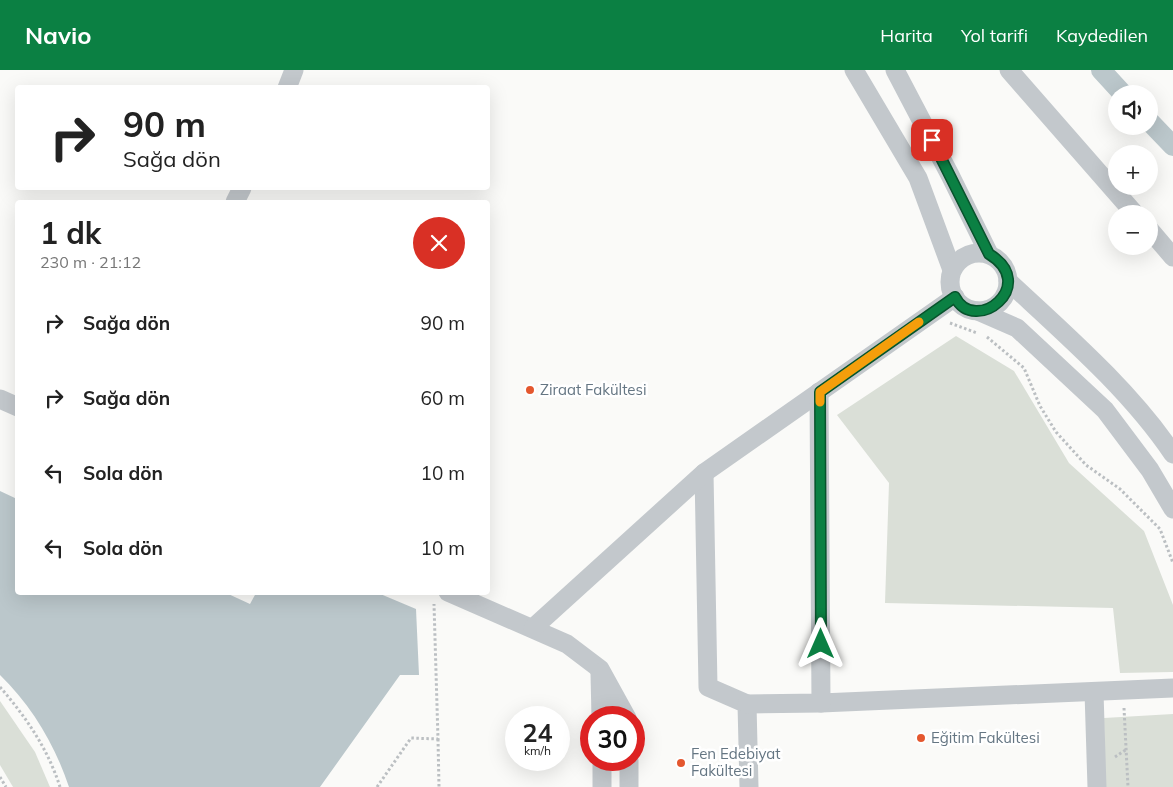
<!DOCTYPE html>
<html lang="tr">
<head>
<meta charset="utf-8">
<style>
  body { margin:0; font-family:Mulish,sans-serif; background:#f2f2f2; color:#222; height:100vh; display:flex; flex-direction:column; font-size:19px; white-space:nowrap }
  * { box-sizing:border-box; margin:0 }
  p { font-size:16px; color:#767676 }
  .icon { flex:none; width:28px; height:28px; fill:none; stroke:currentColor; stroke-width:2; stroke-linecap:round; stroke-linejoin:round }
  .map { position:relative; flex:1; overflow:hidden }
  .panel { position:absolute; left:15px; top:130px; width:475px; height:395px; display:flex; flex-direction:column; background:#fff; border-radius:5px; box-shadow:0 5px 20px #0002 }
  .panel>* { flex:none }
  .top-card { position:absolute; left:15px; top:15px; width:475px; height:105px; border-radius:5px; box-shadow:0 5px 20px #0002; background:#fff; color:#222; overflow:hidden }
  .controls { position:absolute; left:1108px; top:15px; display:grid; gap:10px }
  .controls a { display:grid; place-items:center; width:50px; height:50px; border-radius:50%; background:#fff; box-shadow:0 5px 20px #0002; font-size:25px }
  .speed { position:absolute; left:505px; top:636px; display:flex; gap:10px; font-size:25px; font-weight:700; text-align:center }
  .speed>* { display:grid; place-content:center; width:65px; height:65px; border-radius:50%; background:#fff; box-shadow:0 5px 20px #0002; line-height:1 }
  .speed small { font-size:12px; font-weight:400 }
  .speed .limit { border:8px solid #d22; background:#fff; color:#111 }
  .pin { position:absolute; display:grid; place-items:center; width:42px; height:42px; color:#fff; margin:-21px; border-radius:10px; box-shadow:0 2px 8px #0006 }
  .me { position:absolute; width:55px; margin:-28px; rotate:0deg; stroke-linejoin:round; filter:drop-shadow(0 0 4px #0008) }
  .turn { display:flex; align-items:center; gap:18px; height:105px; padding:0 25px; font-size:22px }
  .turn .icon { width:65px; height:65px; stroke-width:2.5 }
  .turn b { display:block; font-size:35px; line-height:42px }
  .round { display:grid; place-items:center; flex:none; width:52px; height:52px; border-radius:26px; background:#f2f2f2 }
  .headline { display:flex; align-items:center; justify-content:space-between; height:85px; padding:0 25px }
  h1 { font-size:30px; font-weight:700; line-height:38px }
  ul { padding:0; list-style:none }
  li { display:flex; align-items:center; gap:15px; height:75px; padding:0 25px }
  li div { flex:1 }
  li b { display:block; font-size:19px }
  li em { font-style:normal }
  header { display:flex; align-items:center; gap:30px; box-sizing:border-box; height:70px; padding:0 25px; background:#0b8043; color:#fff }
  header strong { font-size:24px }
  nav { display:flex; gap:28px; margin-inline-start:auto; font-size:18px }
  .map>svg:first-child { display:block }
  .green { fill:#dadfd7 }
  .water { fill:#bbc7cb }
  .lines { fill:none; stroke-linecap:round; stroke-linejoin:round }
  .canal { stroke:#bbc7cb; stroke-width:20 }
  .path { stroke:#bbbfc2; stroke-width:3; stroke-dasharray:2.5 2.5; stroke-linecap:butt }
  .minor { stroke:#c3c8cc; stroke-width:19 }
  .route-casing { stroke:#07532c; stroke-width:12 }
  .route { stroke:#0b8043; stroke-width:9 }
  .slow { stroke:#f59e0b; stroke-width:9 }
  .poi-dot { fill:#e4572e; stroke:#fff; stroke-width:2 }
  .labels { text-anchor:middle; stroke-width:5; stroke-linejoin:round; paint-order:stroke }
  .poi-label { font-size:15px; fill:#657683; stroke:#fff; text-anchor:start }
</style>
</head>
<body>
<header>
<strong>Navio</strong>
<nav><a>Harita</a><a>Yol tarifi</a><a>Kaydedilen</a></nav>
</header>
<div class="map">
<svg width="1173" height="717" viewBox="0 0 1173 717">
  <rect width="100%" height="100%" fill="#fafaf8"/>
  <g class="green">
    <path d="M 956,266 L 1014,301 L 1069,393 L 1144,461 L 1173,535 L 1173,602 L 1120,603 L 1113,538 L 885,533 L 889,413 L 837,345 Z"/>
    <path d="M 0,631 L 35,682 L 50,717 L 13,717 L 0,695 Z"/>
    <path d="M 1173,644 L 1173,717 L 1105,717 L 1104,648 Z"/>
  </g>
  <path class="water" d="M 0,421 L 17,429 L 18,522 L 224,522 L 250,534 L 256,523 L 378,523 L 416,539 L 419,605 L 400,605 L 320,717 L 69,717 C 55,675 32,636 0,605 Z"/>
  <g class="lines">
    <g class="canal">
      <path d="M 1101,0 L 1123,24"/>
      <path d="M 1149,51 L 1173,76"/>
    </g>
    <g class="path">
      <path d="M 950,253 L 977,263"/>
      <path d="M 987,267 L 1024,298 L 1040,336 L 1056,362 L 1086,395 L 1120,419 L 1160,459 L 1173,493"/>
      <path d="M 0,617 C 26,647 48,679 60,717"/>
      <path d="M 1124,638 L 1128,717"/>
      <path d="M 438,669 L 439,717"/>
      <path d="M 1115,687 L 1127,679"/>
      <path d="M 0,707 L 6,717"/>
      <path d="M 377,717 L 411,668 L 438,669 L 434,534"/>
    </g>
    <g class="minor">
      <path d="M 854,0 L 918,108 L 952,200"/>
      <path d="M 895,0 L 950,105 L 989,184"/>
      <path d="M 1009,0 L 1135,144"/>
      <path d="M 287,18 L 294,0"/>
      <path d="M 235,132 L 242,118"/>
      <path d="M 1149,159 L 1173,187"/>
      <circle cx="979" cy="212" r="29"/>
      <path d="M 1008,211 C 1065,264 1130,320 1173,384"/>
      <path d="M 978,241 L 1017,258 L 1105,340 L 1150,400 L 1173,439"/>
      <path d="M 0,329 L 18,337"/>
      <path d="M 704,403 L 708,617 L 747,634 L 749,717"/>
      <path d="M 448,522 L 567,574 L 600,599 L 627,648"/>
      <path d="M 533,558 L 704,403 L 955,227"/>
      <path d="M 600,603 L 601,648"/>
      <path d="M 1094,622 L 1097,717"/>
      <path d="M 821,633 L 1173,618"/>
      <path d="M 747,634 L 821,633 L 819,322"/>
      <path d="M 602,690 L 602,717"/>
      <path d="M 629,690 L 629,717"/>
    </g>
  </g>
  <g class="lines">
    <defs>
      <path id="route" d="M 821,574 L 820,322 L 955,227 C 975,266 1040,215 989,184 L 932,70"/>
    </defs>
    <use href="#route" class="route-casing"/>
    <use href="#route" class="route"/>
    <path class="slow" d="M 820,332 L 820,322 L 919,252"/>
  </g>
  <g class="poi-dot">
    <circle cx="530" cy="320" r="5"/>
    <circle cx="921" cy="668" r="5"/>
    <circle cx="681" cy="693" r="5"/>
  </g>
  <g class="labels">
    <g class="poi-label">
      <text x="540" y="325">Ziraat Fakültesi</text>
      <text x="931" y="673">Eğitim Fakültesi</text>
      <text x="691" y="689">Fen Edebiyat<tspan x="691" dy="17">Fakültesi</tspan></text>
    </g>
  </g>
</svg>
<div class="controls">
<a><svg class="icon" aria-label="sound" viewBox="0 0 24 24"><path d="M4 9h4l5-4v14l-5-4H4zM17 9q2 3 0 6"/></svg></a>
<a>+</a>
<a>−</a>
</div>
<div class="speed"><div>24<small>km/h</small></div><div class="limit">30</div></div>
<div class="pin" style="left:932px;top:70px;background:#d93025"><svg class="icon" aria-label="arrive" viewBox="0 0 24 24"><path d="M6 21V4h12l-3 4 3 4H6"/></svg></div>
<svg class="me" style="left:821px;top:574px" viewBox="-20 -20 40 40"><path d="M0-17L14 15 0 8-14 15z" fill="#0b8043" stroke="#fff" stroke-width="4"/></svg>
<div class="top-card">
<div class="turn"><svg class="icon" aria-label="right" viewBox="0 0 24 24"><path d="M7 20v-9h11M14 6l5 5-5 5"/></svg><div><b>90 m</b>Sağa dön</div></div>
</div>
<section class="panel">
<div class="headline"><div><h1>1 dk</h1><p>230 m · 21:12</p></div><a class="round" style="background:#d93025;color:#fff"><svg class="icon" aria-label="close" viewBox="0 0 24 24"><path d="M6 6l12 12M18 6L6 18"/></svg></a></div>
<ul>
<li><svg class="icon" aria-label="right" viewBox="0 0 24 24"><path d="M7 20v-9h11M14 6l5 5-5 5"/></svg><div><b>Sağa dön</b></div><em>90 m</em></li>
<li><svg class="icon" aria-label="right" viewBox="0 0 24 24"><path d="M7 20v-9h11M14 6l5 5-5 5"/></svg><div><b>Sağa dön</b></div><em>60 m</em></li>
<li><svg class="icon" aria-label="left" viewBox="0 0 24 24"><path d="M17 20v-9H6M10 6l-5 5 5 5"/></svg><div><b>Sola dön</b></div><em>10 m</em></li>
<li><svg class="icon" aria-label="left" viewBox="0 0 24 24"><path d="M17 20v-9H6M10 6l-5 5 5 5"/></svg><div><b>Sola dön</b></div><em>10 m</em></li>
</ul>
</section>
</div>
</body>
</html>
